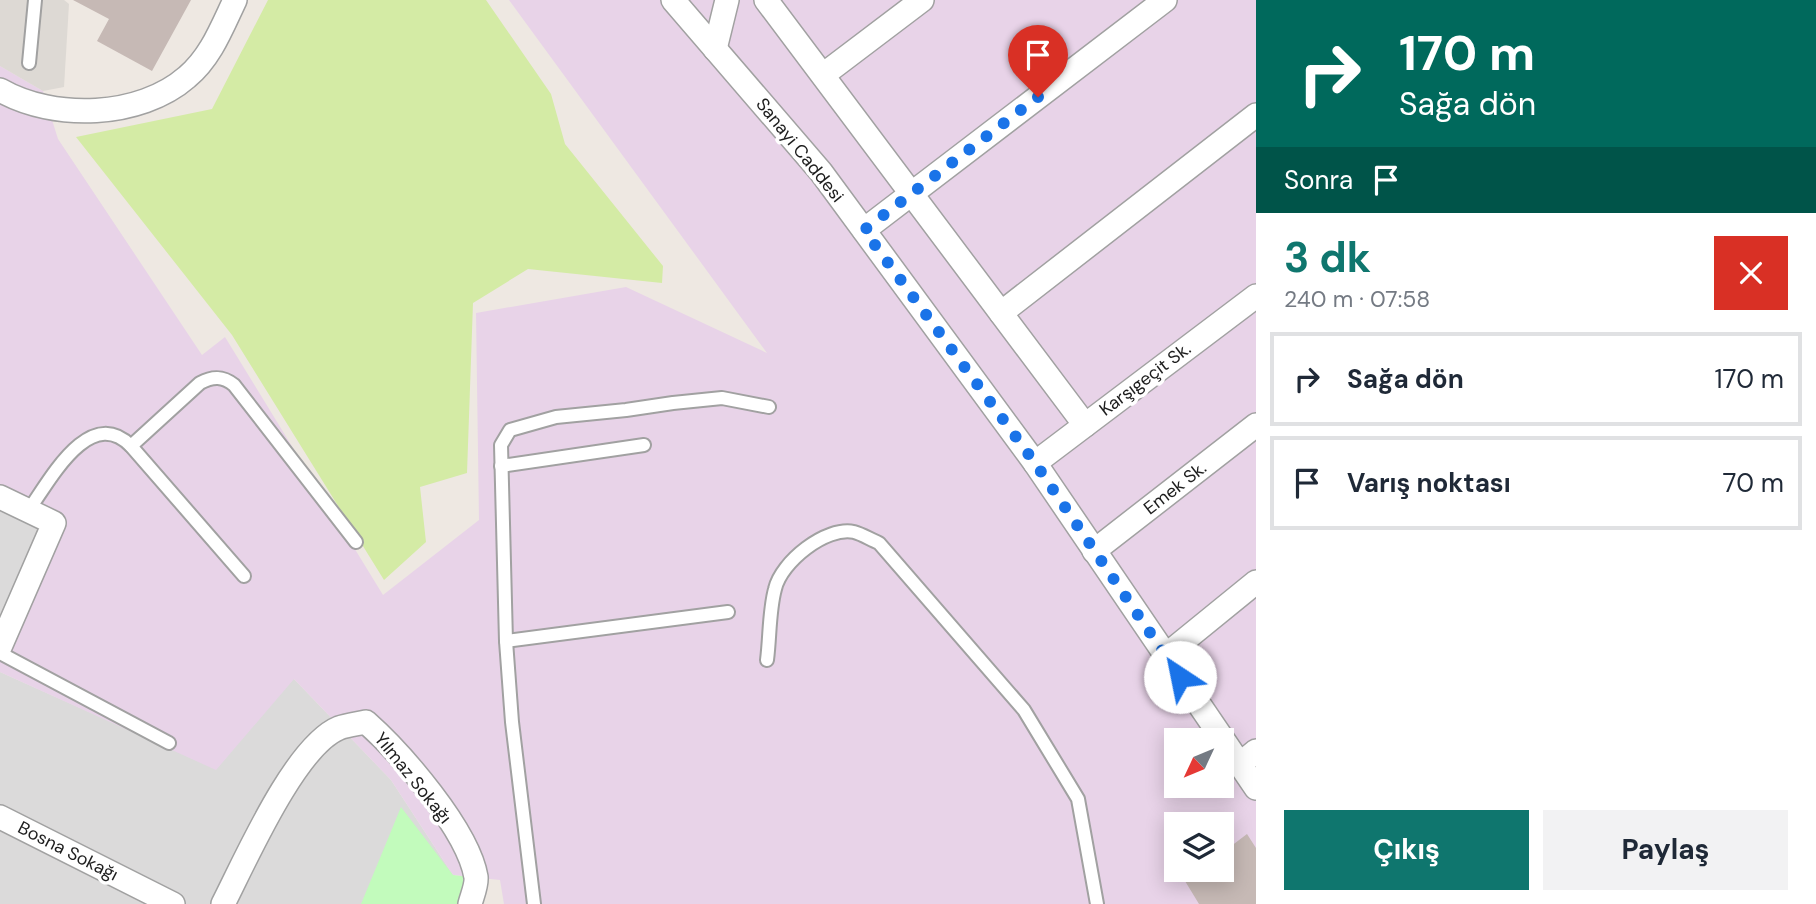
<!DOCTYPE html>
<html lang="tr">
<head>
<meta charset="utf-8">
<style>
  body { margin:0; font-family:"DM Sans",sans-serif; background:#f2f2f3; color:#1f2937; height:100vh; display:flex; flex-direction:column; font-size:26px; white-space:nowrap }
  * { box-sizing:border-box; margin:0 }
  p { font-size:23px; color:#747a83 }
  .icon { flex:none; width:38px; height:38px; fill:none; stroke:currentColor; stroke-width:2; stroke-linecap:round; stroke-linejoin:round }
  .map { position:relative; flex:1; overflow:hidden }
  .drawer { display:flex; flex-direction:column; background:#fff; width:560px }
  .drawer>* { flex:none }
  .hud { background:#00695c; color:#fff; overflow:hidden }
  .needle { width:46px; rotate:226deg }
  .controls { position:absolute; left:1164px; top:728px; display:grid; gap:14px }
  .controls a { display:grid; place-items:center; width:70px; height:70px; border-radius:0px; background:#fff; box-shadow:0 4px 18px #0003; font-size:35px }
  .pin { position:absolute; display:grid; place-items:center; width:60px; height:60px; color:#fff; margin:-72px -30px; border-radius:50% 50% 50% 0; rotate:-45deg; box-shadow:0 0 7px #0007 }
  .pin .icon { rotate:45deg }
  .me { position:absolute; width:77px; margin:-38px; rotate:326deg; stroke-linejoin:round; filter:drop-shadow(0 0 5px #0008) }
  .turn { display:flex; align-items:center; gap:24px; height:147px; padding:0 28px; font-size:32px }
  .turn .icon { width:91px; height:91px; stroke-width:2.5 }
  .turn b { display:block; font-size:49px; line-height:60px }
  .then { display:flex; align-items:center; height:66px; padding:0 28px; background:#0003; gap:14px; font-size:26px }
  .round { display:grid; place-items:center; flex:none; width:74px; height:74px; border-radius:0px; background:#f2f2f3 }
  .headline { display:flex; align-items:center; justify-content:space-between; height:119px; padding:0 28px }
  h1 { font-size:42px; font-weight:700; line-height:52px; color:#0f766e }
  .button { display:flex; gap:14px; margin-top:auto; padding:14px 28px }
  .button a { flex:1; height:80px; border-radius:0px; background:#0f766e; color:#fff; font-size:28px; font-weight:700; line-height:80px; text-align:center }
  .button a+a { background:#f2f2f3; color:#1f2937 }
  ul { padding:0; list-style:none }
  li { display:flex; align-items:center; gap:21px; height:94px; margin:0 14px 10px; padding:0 14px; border:4px solid #e0e1e3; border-radius:0px }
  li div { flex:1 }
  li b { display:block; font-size:26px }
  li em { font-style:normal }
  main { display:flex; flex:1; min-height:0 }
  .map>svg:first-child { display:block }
  .residential { fill:#dbdada }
  .industrial { fill:#e8d3e8; fill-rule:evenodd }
  .airport { fill:#ddd9d4 }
  .grass { fill:#d4eba5 }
  .park { fill:#c2fbbc }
  .building { fill:#c6b9b5 }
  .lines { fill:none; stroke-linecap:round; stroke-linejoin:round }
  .service-casing { stroke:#a1a1a1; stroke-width:16 }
  .minor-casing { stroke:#a1a1a1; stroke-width:26 }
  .service { stroke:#fff; stroke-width:12 }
  .minor { stroke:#fff; stroke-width:23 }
  .route { stroke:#1a73e8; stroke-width:12; stroke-dasharray:0 21.6 }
  .labels { text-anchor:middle; stroke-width:7; stroke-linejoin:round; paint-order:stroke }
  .street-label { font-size:18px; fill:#1d1d1d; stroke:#fff }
</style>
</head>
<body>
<main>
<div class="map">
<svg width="1256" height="904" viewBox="0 0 1256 904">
  <rect width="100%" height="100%" fill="#eee8e2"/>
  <g class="residential">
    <path d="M 0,502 L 51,526 L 0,640 Z"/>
    <path d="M 0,672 L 216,769 L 293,678 L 391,780 L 453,875 L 447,904 L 0,904 Z"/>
  </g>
  <path class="industrial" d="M 509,0 L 1256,0 L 1256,904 L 504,904 L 500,880 L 453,875 L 391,780 L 294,679 L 216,770 L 0,672 L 0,640 L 51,527 L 0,502 L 0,66 L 43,91 L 58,139 L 202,355 L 225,337 L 383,595 L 479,520 L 476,313 L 626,287 L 767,353 ZM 1176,740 L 1222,740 L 1222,786 L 1176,786 ZM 1176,824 L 1222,824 L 1222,870 L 1176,870 Z"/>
  <path class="airport" d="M 0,0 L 64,0 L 69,4 L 64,87 L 43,91 L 0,66 Z"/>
  <path class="grass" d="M 268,0 L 486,0 L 551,94 L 565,144 L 663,266 L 662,283 L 528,269 L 473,303 L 467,473 L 420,487 L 426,542 L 384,580 L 232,335 L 76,137 L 212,109 Z"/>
  <path class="park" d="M 401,807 L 453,875 L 470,877 L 464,904 L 361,904 Z"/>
  <g class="building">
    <path d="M 73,0 L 191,0 L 152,71 L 97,41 L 109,19 Z"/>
    <path d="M 1247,834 L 1256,848 L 1256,904 L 1199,904 L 1185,881 L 1200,870 L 1222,870 L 1222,853 Z"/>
  </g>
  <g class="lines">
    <defs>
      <g id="service">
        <path d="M 29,63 L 35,0"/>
        <path d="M 131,446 L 200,383 C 213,376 223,376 234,385 L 356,542"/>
        <path d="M 501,466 L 644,445"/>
        <path d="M 28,511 C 49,482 89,404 131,446 L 244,576"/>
        <path d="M 506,641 L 728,612"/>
        <path d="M 0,653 L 169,743"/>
        <path d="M 767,660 C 770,637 769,611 775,589 C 781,562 826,526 854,532 C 862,534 871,540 879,543 L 1024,710 L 1078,799 L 1097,904"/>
        <path d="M 534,904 L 512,722 L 506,641 L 501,445 L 510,430 L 556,417 L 626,410 L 673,403 L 722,398 L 769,407"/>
      </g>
      <g id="minor">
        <path d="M 673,0 L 821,172 L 1035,463 L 1256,788"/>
        <path d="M 766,0 L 1085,425"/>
        <path d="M 715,49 L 727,0"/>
        <path d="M 823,75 L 922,0"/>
        <path d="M 0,90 C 54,121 140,118 187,77 C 211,57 222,27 235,0"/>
        <path d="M 864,230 L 1165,0"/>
        <path d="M 1001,313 L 1256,115"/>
        <path d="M 1035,463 L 1256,296"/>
        <path d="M 0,497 L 54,523 L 0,647"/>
        <path d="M 1094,551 L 1256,425"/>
        <path d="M 1165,656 L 1256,582"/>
        <path d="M 1239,765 L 1256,751"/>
        <path d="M 0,817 L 173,904"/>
        <path d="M 223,904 C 245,861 295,746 339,728 C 347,725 357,724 366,722 C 401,753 468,830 476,877 C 477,885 472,896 470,904"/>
      </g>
    </defs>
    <use href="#service" class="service-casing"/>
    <use href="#minor" class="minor-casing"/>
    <use href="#service" class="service"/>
    <use href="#minor" class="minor"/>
  </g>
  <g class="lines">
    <path class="route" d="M 1038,97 L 864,230 L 1035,463 L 1180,677"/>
  </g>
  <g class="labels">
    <g class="street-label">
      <text transform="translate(800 150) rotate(51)" y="6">Sanayi Caddesi</text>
      <text transform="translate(1145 379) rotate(-37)" y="6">Karşıgeçit Sk.</text>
      <text transform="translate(1175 488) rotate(-38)" y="6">Emek Sk.</text>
      <text transform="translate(413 778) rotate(51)" y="6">Yılmaz Sokağı</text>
      <text transform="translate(68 851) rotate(27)" y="6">Bosna Sokağı</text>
    </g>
  </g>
</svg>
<div class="controls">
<a><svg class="needle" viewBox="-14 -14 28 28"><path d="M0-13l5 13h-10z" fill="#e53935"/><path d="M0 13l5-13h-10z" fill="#747a83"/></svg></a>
<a><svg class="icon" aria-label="layers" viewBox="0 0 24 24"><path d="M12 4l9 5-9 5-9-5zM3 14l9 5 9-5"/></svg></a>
</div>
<div class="pin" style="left:1038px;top:97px;background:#d93025"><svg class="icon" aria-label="arrive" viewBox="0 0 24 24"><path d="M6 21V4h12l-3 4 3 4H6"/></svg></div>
<svg class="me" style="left:1180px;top:677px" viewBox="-20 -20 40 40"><circle r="19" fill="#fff"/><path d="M0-13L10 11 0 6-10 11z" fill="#1a73e8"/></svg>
</div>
<section class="drawer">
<div class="hud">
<div class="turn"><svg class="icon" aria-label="right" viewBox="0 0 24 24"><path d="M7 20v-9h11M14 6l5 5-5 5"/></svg><div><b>170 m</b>Sağa dön</div></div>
<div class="then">Sonra<svg class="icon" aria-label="arrive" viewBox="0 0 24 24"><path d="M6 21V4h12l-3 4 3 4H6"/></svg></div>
</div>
<div class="headline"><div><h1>3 dk</h1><p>240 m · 07:58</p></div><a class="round" style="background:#d93025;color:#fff"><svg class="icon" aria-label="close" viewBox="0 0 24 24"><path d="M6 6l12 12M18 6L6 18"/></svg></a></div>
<ul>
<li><svg class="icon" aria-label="right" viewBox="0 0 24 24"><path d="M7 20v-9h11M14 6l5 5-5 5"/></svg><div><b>Sağa dön</b></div><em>170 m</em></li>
<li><svg class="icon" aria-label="arrive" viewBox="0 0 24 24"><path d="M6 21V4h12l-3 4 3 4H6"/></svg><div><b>Varış noktası</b></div><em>70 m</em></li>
</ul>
<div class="button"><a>Çıkış</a><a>Paylaş</a></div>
</section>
</main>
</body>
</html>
